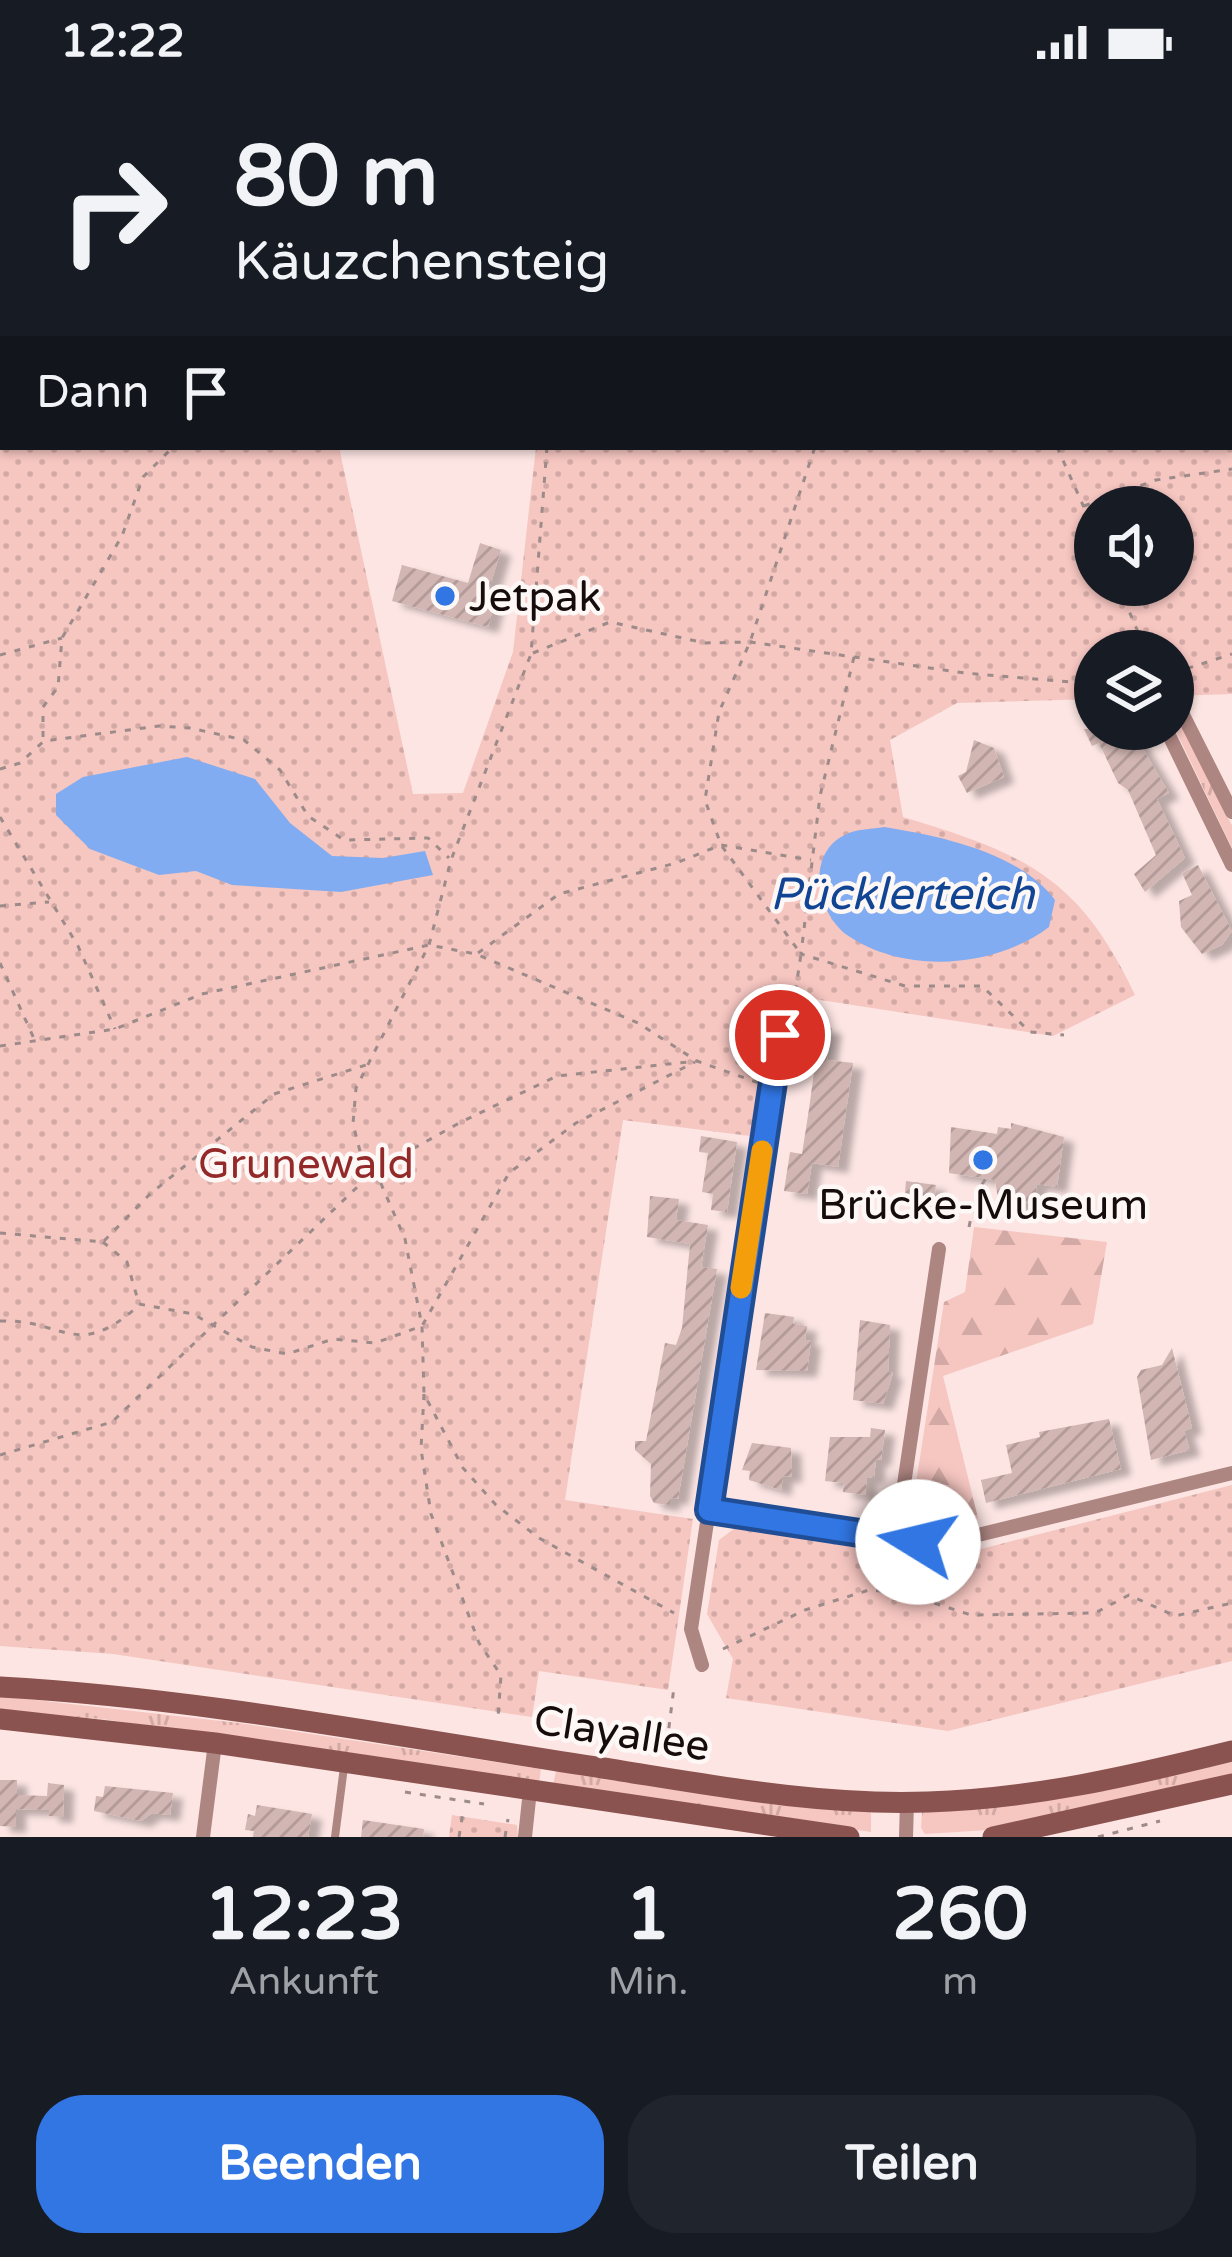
<!DOCTYPE html>
<html lang="de">
<head>
<meta charset="utf-8">
<style>
  body { margin:0; font-family:"Varela Round",sans-serif; background:#20242c; color:#f1f3f6; height:100vh; display:flex; flex-direction:column; font-size:45px; white-space:nowrap }
  * { box-sizing:border-box; margin:0 }
  p { font-size:39px; color:#9ea1a6 }
  .icon { flex:none; width:66px; height:66px; fill:none; stroke:currentColor; stroke-width:2; stroke-linecap:round; stroke-linejoin:round }
  .map { position:relative; height:1753px; overflow:hidden }
  .drawer { display:flex; flex-direction:column; background:#171b24; flex:1 }
  .drawer>* { flex:none }
  .banner { position:absolute; left:0px; top:0px; width:1233px; height:366px; box-shadow:0 3px 9px #0004; background:#171b24; color:#f1f3f6; overflow:hidden }
  .buttons { position:absolute; left:1074px; top:402px; display:grid; gap:24px }
  .buttons a { display:grid; place-items:center; width:120px; height:120px; border-radius:50%; background:#171b24; box-shadow:0 3px 9px #0004; font-size:60px }
  .pin { position:absolute; display:grid; place-items:center; width:102px; height:102px; color:#fff; margin:-51px; border:6px solid #fff; border-radius:50%; box-shadow:0 3px 12px #0007 }
  .me { position:absolute; width:132px; margin:-66px; rotate:279deg; stroke-linejoin:round; filter:drop-shadow(0 0 9px #0008) }
  .turn { display:flex; align-items:center; gap:42px; height:252px; padding:0 36px; font-size:54px }
  .turn .icon { width:156px; height:156px; stroke-width:2.5 }
  .turn b { display:block; font-size:84px; line-height:102px }
  .then { display:flex; align-items:center; height:114px; padding:0 36px; background:#0003; gap:24px; font-size:45px }
  .eta { display:flex; justify-content:space-evenly; align-items:center; height:204px; text-align:center }
  .eta b { font-size:72px; font-weight:700; line-height:84px }
  .cta { display:flex; gap:24px; margin-top:auto; padding:24px 36px }
  .cta a { flex:1; height:138px; border-radius:48px; background:#3176e3; color:#fff; font-size:48px; font-weight:700; line-height:138px; text-align:center }
  .cta a+a { background:#20242c; color:#f1f3f6 }
  .status { display:flex; justify-content:space-between; align-items:center; height:84px; padding:0 60px; background:#171b24; direction:ltr }
  .status svg { height:33px; fill:currentColor }
  .map>svg:first-child { display:block }
  .grass { fill:url(#grass-tufts) }
  .forest { fill:url(#forest-firs) }
  .park { fill:url(#park-dots); fill-rule:evenodd }
  .water { fill:#81acf1 }
  .building { fill:url(#building-hatch); filter:url(#shadow) }
  .lines { fill:none; stroke-linecap:round; stroke-linejoin:round }
  .path { stroke:#9c8b89; stroke-width:3; stroke-dasharray:6 9; stroke-linecap:butt }
  .service { stroke:#ad8581; stroke-width:8 }
  .minor { stroke:#ad8581; stroke-width:14 }
  .secondary { stroke:#8b534f; stroke-width:21 }
  .route-casing { stroke:#204d94; stroke-width:30 }
  .route { stroke:#3176e3; stroke-width:21 }
  .slow { stroke:#f59e0b; stroke-width:21 }
  .poi-dot { fill:#3176e3; stroke:#fdf7f6; stroke-width:4.5 }
  .labels { text-anchor:middle; stroke-width:9; stroke-linejoin:round; paint-order:stroke }
  .poi-label { font-size:42px; fill:#150c0b; stroke:#fdf7f6; text-anchor:start }
  .park-label { font-size:42px; fill:#932929; stroke:#fdf7f6 }
  .street-label { font-size:42px; fill:#150c0b; stroke:#fdf7f6 }
  .water-label { font-size:45px; font-style:italic; fill:#114594; stroke:#fdf7f6 }
</style>
</head>
<body>
<div class="status"><b>12:22</b><svg viewBox="0 0 49 12"><path d="M0 12V9h3v3zM5 12V6h3v6zM10 12V3h3v9zM15 12V0h3v12zM26 1h20v11H26zM47 4h2v5h-2z"/></svg></div>
<div class="map">
<svg width="1232" height="1753" viewBox="0 0 1232 1753">
  <defs>
    <pattern id="grass-tufts" width="24" height="20" patternUnits="userSpaceOnUse" patternTransform="scale(3)"><rect width="24" height="20" fill="#f6c6c1"/><path d="M3 7l-1-3M5 7V3M7 7l1-3M15 17l-1-3M17 17v-4M19 17l1-3" fill="none" stroke="#d2a9a4"/></pattern>
    <pattern id="forest-firs" width="22" height="20" patternUnits="userSpaceOnUse" patternTransform="scale(3)"><rect width="22" height="20" fill="#f6c6c1"/><path d="M5 1l3.5 6h-7zM16 11l3.5 6h-7z" fill="#d2a9a4"/></pattern>
    <pattern id="park-dots" width="8" height="8" patternUnits="userSpaceOnUse" patternTransform="scale(3)"><rect width="8" height="8" fill="#f6c6c1"/><path d="M2 2h.1M6 6h.1" fill="none" stroke="#d2a9a4" stroke-width="1.8" stroke-linecap="round"/></pattern>
    <pattern id="building-hatch" width="6" height="6" patternUnits="userSpaceOnUse" patternTransform="scale(3)"><rect width="6" height="6" fill="#d1b6b3"/><path d="M-1 1l2-2M0 6l6-6M5 7l2-2" fill="none" stroke="#b39b99"/></pattern>
    <filter id="shadow"><feDropShadow dx="10" dy="6" stdDeviation="3" flood-color="#0004"/></filter>
  </defs>
  <rect width="100%" height="100%" fill="#fce5e3"/>
  <g class="grass">
    <path d="M 1174,621 L 1232,742 L 1232,764 L 1173,641 Z"/>
    <path d="M 0,1612 L 239,1639 L 541,1685 L 539,1699 L 102,1635 L 0,1627 Z"/>
    <path d="M 1232,1677 L 1232,1693 L 1004,1745 L 925,1750 L 921,1744 L 922,1728 Z"/>
    <path d="M 556,1687 L 871,1726 L 871,1748 L 553,1701 Z"/>
  </g>
  <path class="forest" d="M 974,1143 L 1107,1158 L 1093,1240 L 943,1292 L 978,1434 L 937,1444 L 922,1441 L 912,1425 L 944,1218 L 965,1208 Z"/>
  <g class="park">
    <path d="M 0,0 L 1232,0 L 1232,610 L 1173,612 L 1173,567 L 1095,567 L 1095,615 L 957,619 L 890,656 L 903,733 C 1023,769 1079,792 1135,911 L 1053,952 L 756,906 L 745,973 L 760,997 L 750,1052 L 623,1036 L 565,1416 L 693,1435 L 668,1606 L 539,1587 L 532,1633 L 113,1570 L 0,1562 ZM 3,3 L 1230,3 L 1230,363 L 536,363 L 513,568 L 463,709 L 413,710 L 339,363 L 3,363 ZM 1095,423 L 1173,423 L 1173,501 L 1095,501 Z"/>
    <path d="M 1232,1401 L 1232,1577 L 948,1647 L 726,1614 L 733,1575 L 707,1530 L 719,1456 L 735,1444 L 938,1476 Z"/>
    <path d="M 452,1731 L 517,1741 L 518,1753 L 449,1753 Z"/>
  </g>
  <g class="water">
    <path d="M 187,673 L 255,695 L 290,739 L 332,772 L 383,774 L 425,767 L 433,791 L 341,808 L 232,801 L 196,787 L 159,791 L 90,765 L 56,731 L 56,710 L 83,693 Z"/>
    <path d="M 884,743 C 940,752 1019,768 1055,816 L 1049,843 C 995,884 905,891 847,851 C 816,828 805,768 847,750 C 857,745 873,745 884,743 Z"/>
  </g>
  <g class="building">
    <path d="M 480,459 L 501,466 L 489,505 L 498,507 L 488,543 L 392,517 L 402,481 L 468,499 Z"/>
    <path d="M 1084,645 L 1155,645 L 1137,655 L 1169,709 L 1157,715 L 1185,774 L 1145,808 L 1134,790 L 1156,771 L 1128,706 L 1118,699 L 1099,659 L 1092,662 Z"/>
    <path d="M 974,656 L 994,664 L 1004,693 L 967,709 L 958,692 L 966,688 Z"/>
    <path d="M 1198,781 L 1232,847 L 1222,861 L 1202,870 L 1181,843 L 1179,817 L 1192,811 L 1182,789 Z"/>
    <path d="M 809,941 L 832,944 L 827,976 L 853,979 L 838,1083 L 812,1079 L 807,1110 L 784,1107 L 790,1068 L 802,1070 L 809,1025 L 815,981 L 803,979 Z"/>
    <path d="M 1011,1039 L 1064,1053 L 1057,1103 L 1037,1100 L 1034,1120 L 1021,1118 L 1020,1124 L 999,1121 L 995,1096 L 949,1089 L 951,1043 L 997,1050 L 998,1043 L 1011,1045 Z"/>
    <path d="M 701,1052 L 737,1058 L 727,1128 L 711,1126 L 713,1110 L 718,1111 L 702,1108 L 708,1069 L 699,1068 Z"/>
    <path d="M 906,1097 L 936,1101 L 933,1126 L 904,1119 Z"/>
    <path d="M 650,1112 L 679,1115 L 676,1136 L 708,1141 L 701,1183 L 717,1185 L 678,1415 L 670,1414 L 670,1421 L 654,1419 L 650,1412 L 651,1380 L 635,1366 L 635,1357 L 646,1357 L 665,1259 L 676,1261 L 682,1244 L 690,1160 L 647,1153 Z"/>
    <path d="M 765,1229 L 794,1233 L 793,1240 L 807,1242 L 805,1256 L 811,1257 L 807,1287 L 756,1286 Z"/>
    <path d="M 860,1236 L 890,1241 L 888,1288 L 893,1289 L 883,1320 L 853,1316 Z"/>
    <path d="M 1172,1264 L 1192,1344 L 1184,1347 L 1190,1366 L 1151,1376 L 1137,1293 L 1141,1286 L 1162,1281 Z"/>
    <path d="M 1109,1335 L 1121,1385 L 986,1419 L 981,1396 L 1012,1389 L 1006,1361 L 1040,1353 L 1039,1348 Z"/>
    <path d="M 871,1344 L 885,1346 L 881,1376 L 876,1375 L 874,1394 L 867,1393 L 865,1411 L 843,1408 L 844,1399 L 825,1397 L 830,1353 L 870,1353 Z"/>
    <path d="M 752,1359 L 791,1364 L 792,1393 L 783,1392 L 781,1406 L 749,1396 L 750,1387 L 742,1386 Z"/>
    <path d="M 0,1696 L 17,1696 L 17,1711 L 47,1712 L 48,1699 L 64,1701 L 63,1733 L 49,1732 L 49,1726 L 16,1725 L 16,1743 L 0,1742 Z"/>
    <path d="M 105,1702 L 173,1709 L 170,1731 L 152,1729 L 141,1737 L 94,1727 L 96,1712 L 103,1713 Z"/>
    <path d="M 257,1721 L 312,1730 L 308,1753 L 253,1753 L 254,1747 L 245,1746 L 248,1730 L 255,1732 Z"/>
    <path d="M 363,1736 L 424,1745 L 423,1753 L 361,1753 Z"/>
  </g>
  <g class="lines">
    <g class="path">
      <path d="M 106,0 L 116,3"/>
      <path d="M 508,0 L 509,3"/>
      <path d="M 886,0 L 888,3"/>
      <path d="M 197,3 L 198,0"/>
      <path d="M 780,3 L 786,0"/>
      <path d="M 1061,3 L 1069,0"/>
      <path d="M 1230,162 L 1232,162"/>
      <path d="M 0,283 L 3,282"/>
      <path d="M 0,358 L 3,357"/>
      <path d="M 547,363 L 531,570 L 451,776 L 429,861 L 356,1004 L 353,1040 L 361,1071 L 375,1086 L 405,1155 L 422,1242 L 424,1310 L 463,1384 L 496,1421 L 539,1454 L 674,1529"/>
      <path d="M 1057,363 L 1095,448"/>
      <path d="M 1084,422 L 1156,396 L 1232,385"/>
      <path d="M 1118,501 L 1146,567"/>
      <path d="M 533,569 L 610,538 L 705,559 L 750,558 L 965,589 L 1095,600"/>
      <path d="M 0,571 L 62,554"/>
      <path d="M 854,573 L 820,712 L 801,870 L 905,902 L 982,902 L 1030,948 L 1064,951"/>
      <path d="M 1173,589 L 1232,570"/>
      <path d="M 43,653 L 43,623 L 58,603 L 62,554 L 122,452 L 143,393 L 173,363"/>
      <path d="M 0,685 L 20,679 L 44,657 L 159,642 L 190,644 L 244,656 L 280,686 L 308,732 L 344,756 L 428,754 L 449,774"/>
      <path d="M 0,733 L 78,862 L 115,945"/>
      <path d="M 0,822 L 49,818"/>
      <path d="M 478,869 L 559,810 L 676,779 L 721,761 L 811,776"/>
      <path d="M 0,879 L 35,957"/>
      <path d="M 791,937 L 801,870 L 721,761 L 705,716 L 719,628 L 750,558 L 815,363"/>
      <path d="M 0,962 L 115,945 L 202,910 L 429,861 L 476,870 L 638,939 L 697,977 L 759,999"/>
      <path d="M 969,1143 L 976,1110 L 988,1091"/>
      <path d="M 0,1149 L 103,1158 L 150,1110 L 274,1010 L 366,981"/>
      <path d="M 103,1158 L 127,1178 L 139,1220 L 193,1230 L 252,1263 L 287,1270 L 333,1255 L 375,1259 L 422,1242 L 509,1089 L 576,1039 L 695,978"/>
      <path d="M 0,1237 C 64,1235 76,1277 137,1223"/>
      <path d="M 424,1310 L 421,1365 L 431,1430 L 479,1559 L 501,1591 L 498,1634"/>
      <path d="M 0,1371 L 112,1338 L 375,1086 L 461,1038 L 557,992 L 697,977"/>
      <path d="M 920,1474 L 924,1512"/>
      <path d="M 723,1565 L 805,1526 L 869,1506 L 903,1509 L 971,1531 L 1095,1529 L 1129,1511 L 1175,1532 L 1232,1519"/>
      <path d="M 667,1659 L 674,1603"/>
      <path d="M 405,1708 L 484,1720"/>
      <path d="M 459,1753 L 463,1728"/>
      <path d="M 505,1753 L 508,1735"/>
      <path d="M 1098,1753 L 1160,1737"/>
    </g>
    <path class="service" d="M 335,1753 L 344,1683"/>
    <g class="minor">
      <path d="M 1173,611 L 1232,728"/>
      <path d="M 1166,645 L 1232,781"/>
      <path d="M 709,1426 L 941,1460 L 1232,1389"/>
      <path d="M 896,1454 L 939,1165"/>
      <path d="M 702,1581 L 691,1545 L 780,951"/>
      <path d="M 203,1753 L 215,1659"/>
      <path d="M 525,1753 L 530,1706"/>
      <path d="M 906,1753 L 907,1718"/>
    </g>
    <g class="secondary">
      <path d="M 0,1603 C 201,1614 404,1654 603,1684 C 711,1701 819,1722 928,1718 C 1032,1715 1131,1692 1232,1667"/>
      <path d="M 0,1635 L 215,1659 L 849,1753"/>
      <path d="M 993,1753 L 1232,1700"/>
    </g>
  </g>
  <g class="lines">
    <defs>
      <path id="route" d="M 780,951 L 709,1426 L 918,1458"/>
    </defs>
    <use href="#route" class="route-casing"/>
    <use href="#route" class="route"/>
    <path class="slow" d="M 741,1204 L 762,1067"/>
  </g>
  <g class="poi-dot">
    <circle cx="445" cy="512" r="12"/>
    <circle cx="983" cy="1076" r="12"/>
  </g>
  <g class="labels">
    <g class="poi-label">
      <text x="469" y="527">Jetpak</text>
      <text x="983" y="1135" text-anchor="middle">Brücke-Museum</text>
    </g>
    <g class="park-label">
      <text x="306" y="1094">Grunewald</text>
    </g>
    <g class="street-label">
      <text transform="translate(622 1648) rotate(9)" y="15">Clayallee</text>
    </g>
    <g class="water-label">
      <text x="902" y="825">Pücklerteich</text>
    </g>
  </g>
</svg>
<div class="buttons">
<a><svg class="icon" aria-label="sound" viewBox="0 0 24 24"><path d="M4 9h4l5-4v14l-5-4H4zM17 9q2 3 0 6"/></svg></a>
<a><svg class="icon" aria-label="layers" viewBox="0 0 24 24"><path d="M12 4l9 5-9 5-9-5zM3 14l9 5 9-5"/></svg></a>
</div>
<div class="pin" style="left:780px;top:951px;background:#d93025"><svg class="icon" aria-label="arrive" viewBox="0 0 24 24"><path d="M6 21V4h12l-3 4 3 4H6"/></svg></div>
<svg class="me" style="left:918px;top:1458px" viewBox="-20 -20 40 40"><circle r="19" fill="#fff"/><path d="M0-13L10 11 0 6-10 11z" fill="#3176e3"/></svg>
<div class="banner">
<div class="turn"><svg class="icon" aria-label="right" viewBox="0 0 24 24"><path d="M7 20v-9h11M14 6l5 5-5 5"/></svg><div><b>80 m</b>Käuzchensteig</div></div>
<div class="then">Dann<svg class="icon" aria-label="arrive" viewBox="0 0 24 24"><path d="M6 21V4h12l-3 4 3 4H6"/></svg></div>
</div>
</div>
<section class="drawer">
<div class="eta">
<div><b>12:23</b><p>Ankunft</p></div>
<div><b>1</b><p>Min.</p></div>
<div><b>260</b><p>m</p></div>
</div>
<div class="cta"><a>Beenden</a><a>Teilen</a></div>
</section>
</body>
</html>
